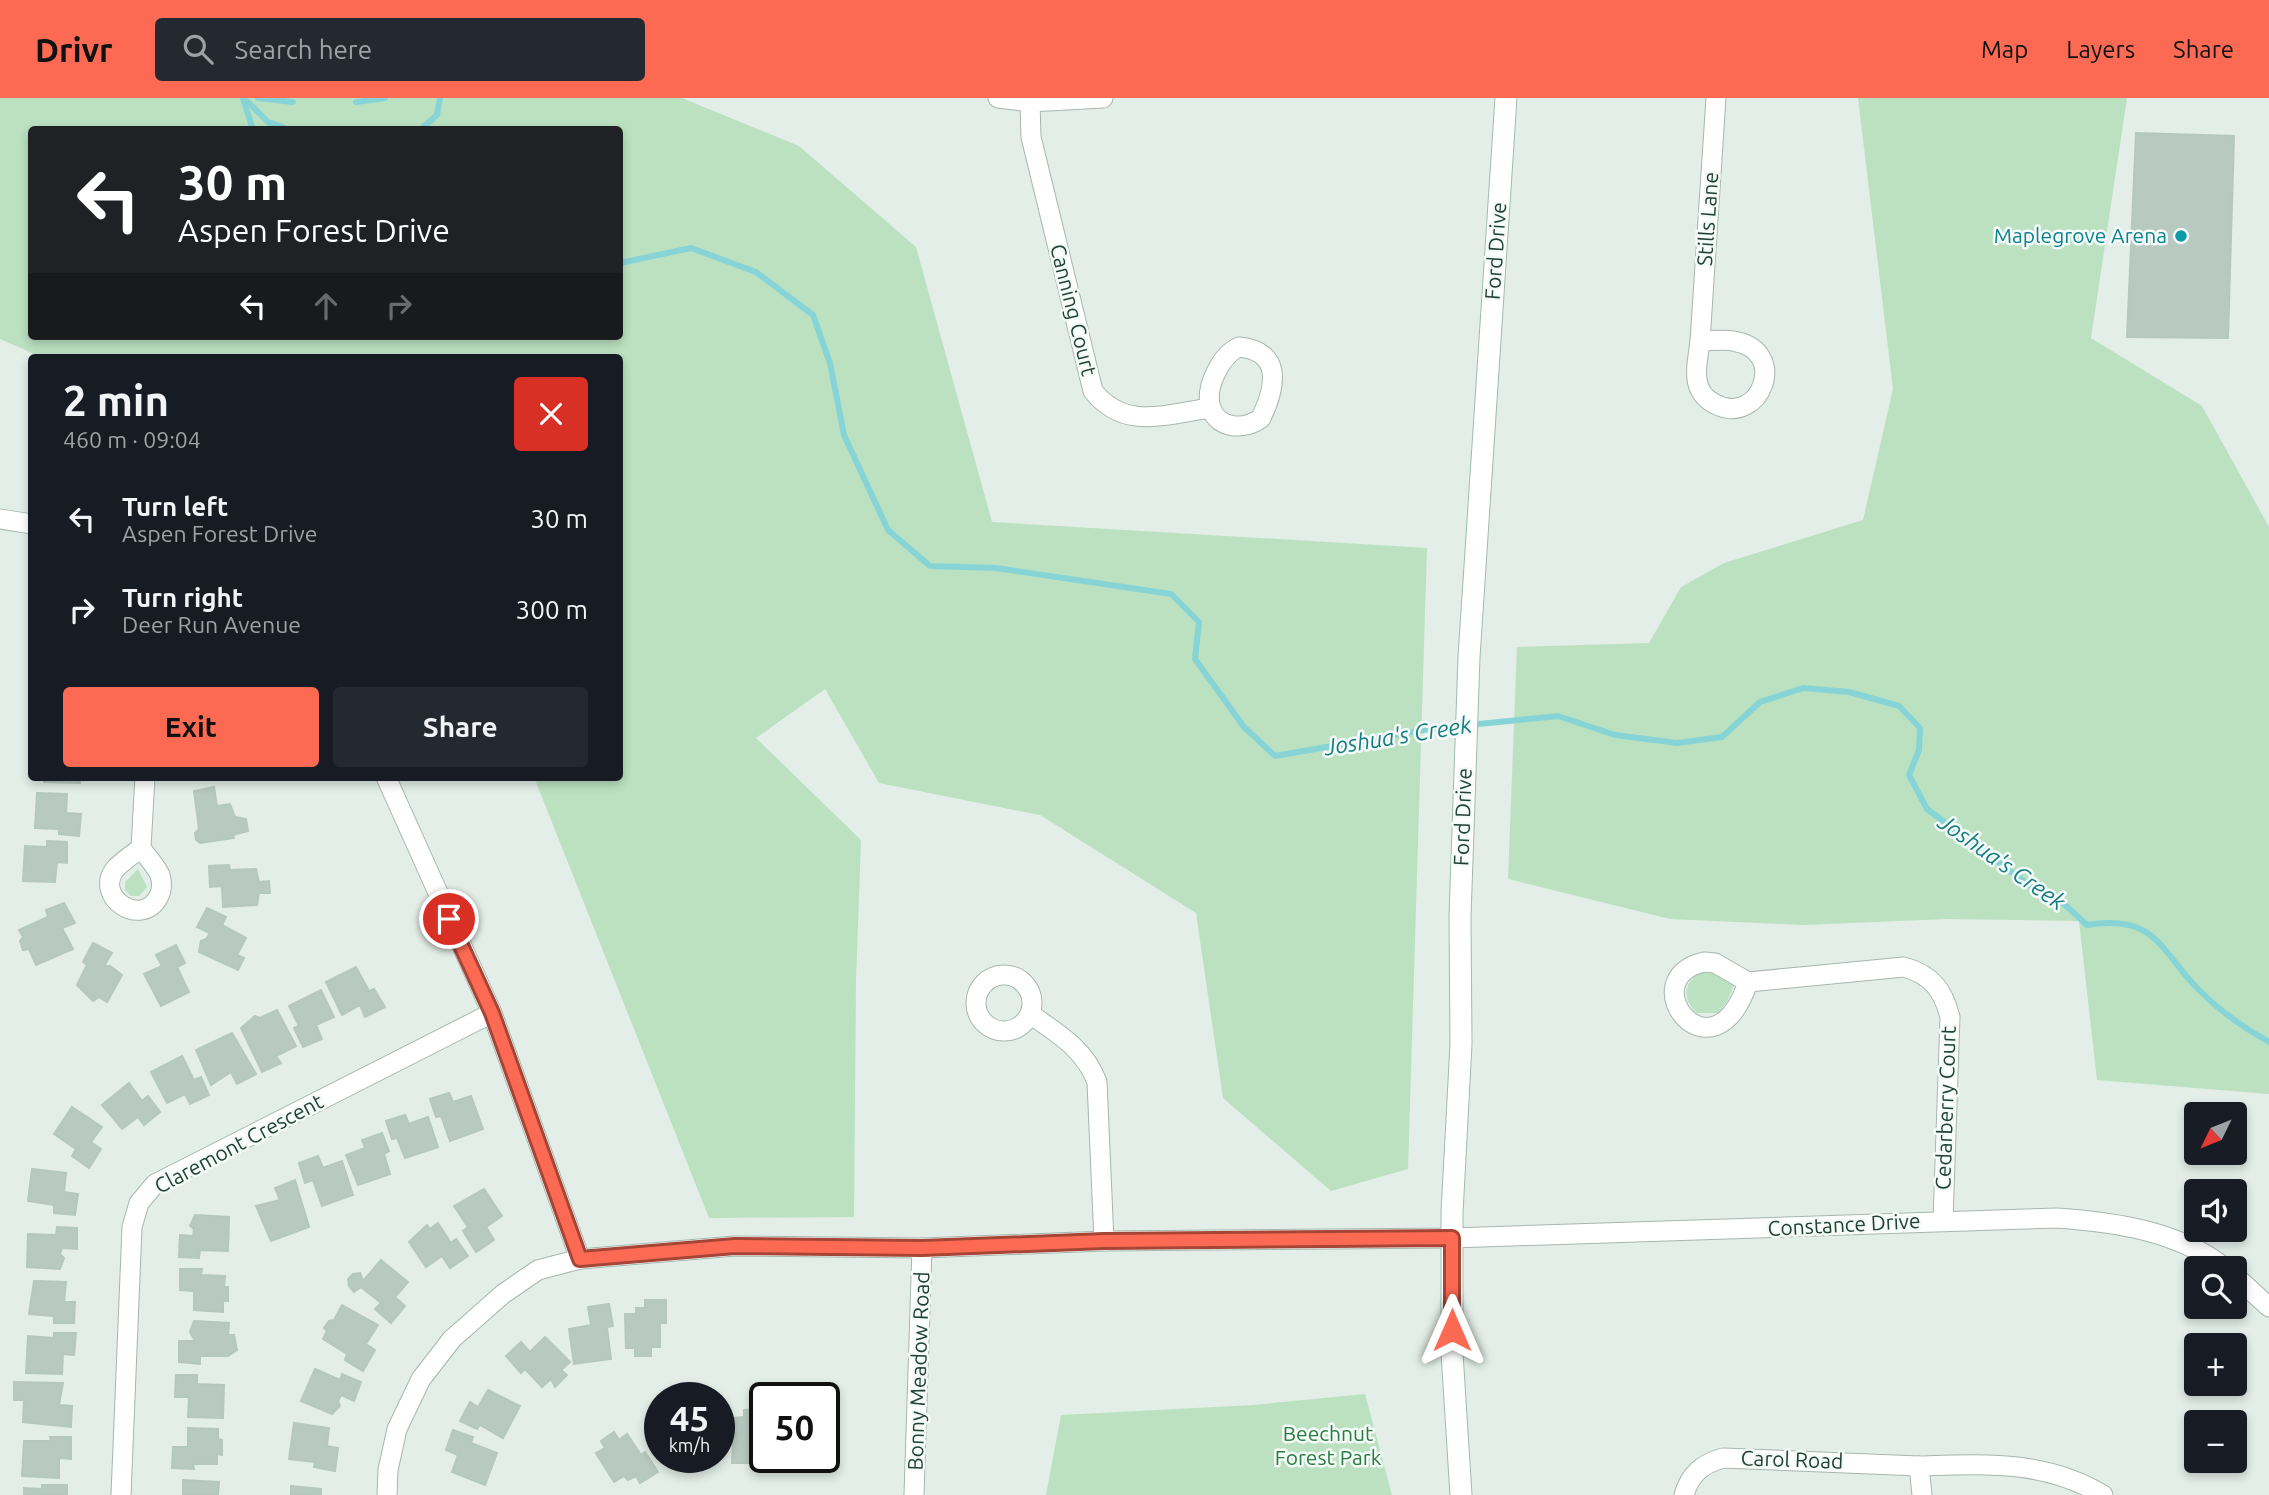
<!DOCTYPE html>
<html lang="en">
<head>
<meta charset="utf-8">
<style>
  body { margin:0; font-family:Ubuntu,sans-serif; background:#242831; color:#f1f3f6; height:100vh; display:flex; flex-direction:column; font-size:26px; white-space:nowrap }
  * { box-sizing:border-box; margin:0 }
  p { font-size:23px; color:#9ea1a6 }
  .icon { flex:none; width:38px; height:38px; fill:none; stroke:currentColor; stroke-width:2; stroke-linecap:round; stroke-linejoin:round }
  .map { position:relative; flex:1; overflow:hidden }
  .sheet { position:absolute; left:28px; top:256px; width:595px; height:427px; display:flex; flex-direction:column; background:#171b24; border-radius:7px; box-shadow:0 4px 10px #0003 }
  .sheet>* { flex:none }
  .banner { position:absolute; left:28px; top:28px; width:595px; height:214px; border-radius:7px; box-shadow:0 4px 10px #0003; background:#202124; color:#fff; overflow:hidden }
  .needle { width:46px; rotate:227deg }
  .controls { position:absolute; left:2184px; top:1004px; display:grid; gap:14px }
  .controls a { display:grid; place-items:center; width:63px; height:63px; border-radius:7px; background:#171b24; box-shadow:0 4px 10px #0003; font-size:35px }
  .speed { position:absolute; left:644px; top:1284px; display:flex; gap:14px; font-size:35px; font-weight:700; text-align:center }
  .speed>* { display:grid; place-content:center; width:91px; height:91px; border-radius:50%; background:#171b24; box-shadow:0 4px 10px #0003; line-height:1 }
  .speed small { font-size:18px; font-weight:400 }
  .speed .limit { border:4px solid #111; border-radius:10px; background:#fff; color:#111 }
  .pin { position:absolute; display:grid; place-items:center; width:60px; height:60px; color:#fff; margin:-30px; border:4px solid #fff; border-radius:50%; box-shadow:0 2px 7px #0007 }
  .me { position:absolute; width:77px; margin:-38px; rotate:0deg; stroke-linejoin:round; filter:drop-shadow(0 0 5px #0008) }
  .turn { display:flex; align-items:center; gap:24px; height:147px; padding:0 35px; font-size:32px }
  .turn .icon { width:91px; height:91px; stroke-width:2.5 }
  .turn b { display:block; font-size:49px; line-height:60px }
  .lanes { display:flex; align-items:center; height:66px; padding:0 35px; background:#0003; justify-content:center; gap:35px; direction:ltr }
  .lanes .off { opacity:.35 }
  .round { display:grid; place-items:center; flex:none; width:74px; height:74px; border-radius:7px; background:#242831 }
  .headline { display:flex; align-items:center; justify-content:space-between; height:119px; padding:0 35px }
  h1 { font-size:42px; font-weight:700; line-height:52px }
  .button { display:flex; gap:14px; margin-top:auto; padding:14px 35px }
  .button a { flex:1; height:80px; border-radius:7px; background:#fd6a53; color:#111; font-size:28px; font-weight:700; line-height:80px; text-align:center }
  .button a+a { background:#242831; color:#f1f3f6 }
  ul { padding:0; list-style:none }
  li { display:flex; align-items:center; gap:21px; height:91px; padding:0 35px }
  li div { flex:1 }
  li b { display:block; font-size:26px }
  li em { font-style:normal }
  header { display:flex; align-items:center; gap:42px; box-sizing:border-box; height:98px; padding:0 35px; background:#fd6a53; color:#111 }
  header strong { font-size:33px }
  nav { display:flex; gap:38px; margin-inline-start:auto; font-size:24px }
  .search { width:490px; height:63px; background:#242831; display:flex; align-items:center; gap:18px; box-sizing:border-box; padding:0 24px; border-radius:7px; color:#9ea1a6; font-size:26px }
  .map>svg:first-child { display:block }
  .green { fill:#bbe1c1; fill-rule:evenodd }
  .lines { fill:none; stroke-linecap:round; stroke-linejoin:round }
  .stream { stroke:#87d4d7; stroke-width:6 }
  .building { fill:#b8c9c1; stroke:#b5c8be; stroke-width:2 }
  .minor-casing { stroke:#a5b7af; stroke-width:21 }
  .secondary-casing { stroke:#a0bbaf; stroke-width:23 }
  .minor { stroke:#fff; stroke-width:19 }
  .secondary { stroke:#fff; stroke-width:21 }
  .route-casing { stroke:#a44536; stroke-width:18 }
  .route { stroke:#fd6a53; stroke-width:12 }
  .culture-dot { fill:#0f9aa8; stroke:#f4faf7; stroke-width:2.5 }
  .labels { text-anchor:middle; stroke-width:5; stroke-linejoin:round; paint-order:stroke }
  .street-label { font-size:21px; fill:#214135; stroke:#f4faf7 }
  .culture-label { font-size:21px; fill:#0d838f; stroke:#f4faf7; text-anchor:end }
  .park-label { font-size:21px; fill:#287c3f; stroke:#f4faf7 }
  .water-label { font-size:23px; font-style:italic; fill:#167d83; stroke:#f4faf7 }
</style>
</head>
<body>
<header>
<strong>Drivr</strong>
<div class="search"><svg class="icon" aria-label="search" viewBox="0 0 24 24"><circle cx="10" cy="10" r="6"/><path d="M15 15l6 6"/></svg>Search here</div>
<nav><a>Map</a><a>Layers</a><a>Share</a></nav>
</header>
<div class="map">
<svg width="2269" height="1397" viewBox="0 0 2269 1397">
  <rect width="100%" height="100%" fill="#e3eee8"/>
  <g class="green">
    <path d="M 0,0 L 682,0 L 799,48 L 916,149 L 992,424 L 1427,450 L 1408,1071 L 1331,1093 L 1223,1000 L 1196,815 L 1040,717 L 879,685 L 825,591 L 756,640 L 861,742 L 856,882 L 854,1119 L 709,1120 L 534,679 L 620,679 L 620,259 L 41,259 L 0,241 ZM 32,32 L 620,32 L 620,238 L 32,238 Z"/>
    <path d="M 1858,0 L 2127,0 L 2091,240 L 2202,308 L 2269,429 L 2269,996 L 2097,982 L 2079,823 L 1947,821 L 1803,827 L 1670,821 L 1508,781 L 1517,549 L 1649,545 L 1681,489 L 1724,465 L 1863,422 L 1893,291 Z"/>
    <path d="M 138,771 L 147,789 L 139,798 L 131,798 L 125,792 L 125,784 Z"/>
    <path d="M 1700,875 L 1714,875 L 1734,887 L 1727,904 L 1718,915 L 1697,915 C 1682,902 1683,884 1700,875 Z"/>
    <path d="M 1365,1296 L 1392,1397 L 1046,1397 L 1061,1317 L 1253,1307 Z"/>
  </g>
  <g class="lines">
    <g class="stream">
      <path d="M 243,0 L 253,32"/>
      <path d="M 244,0 L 276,32"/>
      <path d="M 258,0 L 293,4"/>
      <path d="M 356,4 L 385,0"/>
      <path d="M 272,25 L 287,31"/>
      <path d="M 420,32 L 437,17 L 440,0"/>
      <path d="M 620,165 L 691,150 L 756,174 L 813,217 L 830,265 L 844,337 L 888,432 L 930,468 L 996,470 L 1171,496 L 1199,524 L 1195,561 L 1244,629 L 1275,658 L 1429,631 L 1558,618 L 1615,637 L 1677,645 L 1722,639 L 1760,604 L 1803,590 L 1849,594 L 1899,608 L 1920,630 L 1919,652 L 1909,677 L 1927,711 L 2037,793 L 2064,806 L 2087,827 C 2157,816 2159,852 2200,893 C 2220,913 2244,930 2269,944"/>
    </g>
  </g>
  <g class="building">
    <path d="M 2136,35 L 2234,38 L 2228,240 L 2127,239 Z"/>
    <path d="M 44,679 L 80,679 L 80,685 L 44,684 Z"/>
    <path d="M 214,689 L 217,708 L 230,706 L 235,719 L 246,721 L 248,733 L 233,737 L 234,740 L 200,745 L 196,742 L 195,735 L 199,731 L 194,693 Z"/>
    <path d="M 37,695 L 67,696 L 66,715 L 81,716 L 79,738 L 59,736 L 59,731 L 35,730 Z"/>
    <path d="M 47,743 L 67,744 L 67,765 L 57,764 L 55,784 L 23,783 L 25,748 L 47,749 Z"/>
    <path d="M 229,767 L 230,772 L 256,771 L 259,784 L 269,783 L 270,795 L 259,795 L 257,807 L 223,809 L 222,788 L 210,789 L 209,768 Z"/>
    <path d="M 64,805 L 75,825 L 62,830 L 73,851 L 36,867 L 29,851 L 23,852 L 20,843 L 23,839 L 19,832 L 48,819 L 46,812 Z"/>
    <path d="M 207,810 L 226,819 L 222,827 L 246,840 L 237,857 L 244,860 L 238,872 L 199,854 L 201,843 L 206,841 L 210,835 L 197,829 Z"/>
    <path d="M 93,845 L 112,855 L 104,868 L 110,868 L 122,877 L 107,904 L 99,899 L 93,903 L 77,887 L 87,867 L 83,864 Z"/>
    <path d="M 176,847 L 185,865 L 177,869 L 189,894 L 161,908 L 144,876 L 162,868 L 156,857 Z"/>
    <path d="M 356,869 L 369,893 L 374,891 L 385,909 L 365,919 L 360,907 L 342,917 L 326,884 Z"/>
    <path d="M 321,892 L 334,919 L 316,927 L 322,941 L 303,949 L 294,930 L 299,928 L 289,908 Z"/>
    <path d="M 277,912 L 296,948 L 276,958 L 281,965 L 262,974 L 241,930 L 255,918 L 260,920 Z"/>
    <path d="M 232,935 L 256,976 L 237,986 L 231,974 L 211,987 L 196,952 Z"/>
    <path d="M 182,958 L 194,982 L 201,979 L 209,997 L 190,1006 L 185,996 L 167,1005 L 151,974 Z"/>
    <path d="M 129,985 L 142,1003 L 148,998 L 160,1014 L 144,1027 L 138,1019 L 122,1031 L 102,1007 Z"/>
    <path d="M 449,995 L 453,1004 L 471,998 L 483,1031 L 450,1043 L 441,1018 L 436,1019 L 430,1001 Z"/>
    <path d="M 72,1009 L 102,1029 L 91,1044 L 101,1051 L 89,1070 L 72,1058 L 76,1051 L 54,1036 Z"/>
    <path d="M 405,1017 L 409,1026 L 428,1019 L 438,1049 L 405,1060 L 397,1040 L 392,1041 L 386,1023 Z"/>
    <path d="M 382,1035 L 389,1053 L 384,1056 L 390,1076 L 358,1087 L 346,1057 L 365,1050 L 362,1042 Z"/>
    <path d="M 318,1058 L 323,1070 L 342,1063 L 353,1097 L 322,1108 L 313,1082 L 305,1085 L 299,1065 Z"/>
    <path d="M 32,1071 L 66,1075 L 64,1094 L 78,1096 L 75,1117 L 54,1115 L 54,1107 L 28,1103 Z"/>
    <path d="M 295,1082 L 309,1129 L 271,1143 L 256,1108 L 280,1102 L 275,1090 Z"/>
    <path d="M 484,1091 L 502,1118 L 486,1129 L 494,1142 L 476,1154 L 463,1133 L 468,1129 L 454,1108 Z"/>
    <path d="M 195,1117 L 229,1119 L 228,1153 L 200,1152 L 199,1160 L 179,1159 L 180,1137 L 193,1138 L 194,1131 L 190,1128 Z"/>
    <path d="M 438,1125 L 451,1145 L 456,1141 L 468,1158 L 450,1170 L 442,1158 L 426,1169 L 409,1144 L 427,1127 L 430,1131 Z"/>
    <path d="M 57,1129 L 77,1130 L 77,1151 L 62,1150 L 60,1156 L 64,1160 L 60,1171 L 27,1169 L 28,1136 L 56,1137 Z"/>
    <path d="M 381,1162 L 408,1184 L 395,1199 L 405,1208 L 391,1225 L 375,1211 L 381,1205 L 361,1189 L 354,1194 L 349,1188 L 348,1181 L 353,1176 L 360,1175 L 363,1183 Z"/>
    <path d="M 180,1171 L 202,1171 L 201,1177 L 225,1178 L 224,1189 L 228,1189 L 228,1203 L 223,1203 L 223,1214 L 194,1212 L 194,1193 L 180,1192 Z"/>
    <path d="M 34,1183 L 66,1184 L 64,1204 L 75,1204 L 74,1225 L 54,1225 L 54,1218 L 29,1216 Z"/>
    <path d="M 645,1202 L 666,1202 L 666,1225 L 660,1225 L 660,1249 L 651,1249 L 651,1258 L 635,1258 L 635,1250 L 626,1250 L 625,1216 L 636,1216 L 636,1210 L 645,1210 Z"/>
    <path d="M 609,1206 L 613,1228 L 607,1229 L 611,1261 L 574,1266 L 569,1231 L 591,1227 L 588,1209 Z"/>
    <path d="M 342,1207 L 378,1227 L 366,1246 L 375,1252 L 363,1273 L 345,1262 L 347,1256 L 323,1241 L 327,1233 L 324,1230 L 329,1223 L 334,1222 Z"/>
    <path d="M 194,1223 L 229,1225 L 228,1237 L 234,1237 L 237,1252 L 228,1258 L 200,1258 L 200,1266 L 179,1264 L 179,1243 L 195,1243 L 190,1234 Z"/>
    <path d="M 54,1235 L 76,1235 L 74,1257 L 63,1256 L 62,1276 L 26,1275 L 28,1238 L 54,1240 Z"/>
    <path d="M 545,1239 L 570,1264 L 561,1272 L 567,1277 L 555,1289 L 551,1281 L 542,1289 L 525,1271 L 521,1275 L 506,1258 L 521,1244 L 530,1254 Z"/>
    <path d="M 315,1271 L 340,1282 L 342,1276 L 361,1284 L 354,1303 L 341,1297 L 338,1303 L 340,1308 L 332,1316 L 301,1303 Z"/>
    <path d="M 176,1277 L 197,1277 L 197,1286 L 224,1287 L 223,1320 L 188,1319 L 189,1299 L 175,1299 Z"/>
    <path d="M 14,1284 L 63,1285 L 59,1307 L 72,1308 L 71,1329 L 23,1324 L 24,1302 L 14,1302 Z"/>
    <path d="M 488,1292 L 520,1308 L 503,1340 L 480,1327 L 477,1331 L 460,1323 L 470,1304 L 478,1309 Z"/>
    <path d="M 764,1311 L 765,1345 L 760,1345 L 760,1350 L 752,1350 L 753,1365 L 732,1365 L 734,1320 L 744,1319 L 744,1312 Z"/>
    <path d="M 294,1325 L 329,1330 L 327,1348 L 338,1350 L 335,1373 L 314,1369 L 315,1364 L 289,1361 Z"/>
    <path d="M 188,1330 L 218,1331 L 218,1341 L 222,1342 L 222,1357 L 217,1356 L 217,1366 L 193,1366 L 194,1371 L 172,1370 L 173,1349 L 188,1349 Z"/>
    <path d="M 453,1332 L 473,1339 L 471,1345 L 497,1355 L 485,1387 L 452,1374 L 458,1357 L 446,1352 Z"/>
    <path d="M 614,1334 L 619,1342 L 627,1336 L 641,1357 L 645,1354 L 658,1374 L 640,1385 L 636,1378 L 628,1382 L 624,1378 L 614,1384 L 596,1355 L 605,1350 L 601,1343 Z"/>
    <path d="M 50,1339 L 71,1339 L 71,1361 L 59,1360 L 59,1380 L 22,1378 L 24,1343 L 51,1343 Z"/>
    <path d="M 678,1360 L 699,1360 L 700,1367 L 679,1370 Z"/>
    <path d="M 183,1382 L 219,1384 L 218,1397 L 183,1396 Z"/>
    <path d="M 42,1387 L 67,1387 L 67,1397 L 24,1397 L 24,1390 L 42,1391 Z"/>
    <path d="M 291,1388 L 321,1391 L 321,1397 L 291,1397 Z"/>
  </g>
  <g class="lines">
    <defs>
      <g id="minor">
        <path d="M 998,0 L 1030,4 L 1103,0"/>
        <path d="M 1030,4 L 1031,39 L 1093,293 C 1125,333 1165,316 1211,310"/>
        <path d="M 1700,243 L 1716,0"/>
        <path d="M 1700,243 C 1711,243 1723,241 1733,243 C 1791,252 1760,330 1715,306 C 1705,301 1698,292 1697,281 C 1695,269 1699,255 1700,243 Z"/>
        <path d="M 1239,249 C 1283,253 1276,289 1261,320 C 1246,332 1218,332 1211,310 C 1204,290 1221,257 1239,249 Z"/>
        <path d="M 0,421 L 32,426"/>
        <path d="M 386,679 L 492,915 L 580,1161"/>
        <path d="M 141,750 C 147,759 156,768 160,777 C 162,784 162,792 159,798 C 142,832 92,798 116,770 C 123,763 133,756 141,750 Z"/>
        <path d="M 141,750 L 145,679"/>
        <path d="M 1704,864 L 1715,865 L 1748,884 C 1713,989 1630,881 1704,864 Z"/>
        <circle cx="1004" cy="905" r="28"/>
        <path d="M 1748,884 L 1904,869 C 1932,877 1943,892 1950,919 L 1943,1122"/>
        <path d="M 1030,916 C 1058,936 1084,950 1097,984 L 1104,1143"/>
        <path d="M 2235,1178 L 2269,1209"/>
        <path d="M 121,1397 L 132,1129 L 139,1105 L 155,1086 L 492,915"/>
        <path d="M 387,1397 L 388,1372 L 397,1331 L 421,1281 L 452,1241 L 503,1196 L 538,1172 L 580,1161 L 735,1148 L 922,1150 L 1104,1143 L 1452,1140 L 2057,1120 C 2114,1124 2180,1133 2226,1171"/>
        <path d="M 914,1397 L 922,1150"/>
        <path d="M 1684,1397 C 1690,1376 1702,1366 1723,1360 L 1919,1368"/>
        <path d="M 1922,1397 L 1919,1368 C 1985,1366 2045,1362 2103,1397"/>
      </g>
      <path id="secondary" d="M 1461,1397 L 1452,1255 L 1452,1115 L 1461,946 L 1460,819 L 1469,559 L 1506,0"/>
    </defs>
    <use href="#minor" class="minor-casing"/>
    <use href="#secondary" class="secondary-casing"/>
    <use href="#minor" class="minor"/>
    <use href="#secondary" class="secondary"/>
  </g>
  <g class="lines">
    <defs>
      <path id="route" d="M 449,821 L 492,915 L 580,1161 L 735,1148 L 922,1150 L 1104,1143 L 1452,1140 L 1452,1232"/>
    </defs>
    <use href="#route" class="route-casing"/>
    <use href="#route" class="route"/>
  </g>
  <circle class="culture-dot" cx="2181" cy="138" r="7"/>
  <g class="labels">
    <g class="street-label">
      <text transform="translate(1708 121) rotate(-86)" y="7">Stills Lane</text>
      <text transform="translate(1496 153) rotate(-86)" y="7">Ford Drive</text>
      <text transform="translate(1073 212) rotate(76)" y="7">Canning Court</text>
      <text transform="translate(1463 719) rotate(-88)" y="7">Ford Drive</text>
      <text transform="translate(1946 1010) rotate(-88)" y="7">Cedarberry Court</text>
      <text transform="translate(239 1046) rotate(-28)" y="7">Claremont Crescent</text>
      <text transform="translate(1844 1127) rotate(-3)" y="7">Constance Drive</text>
      <text transform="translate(919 1273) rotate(-88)" y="7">Bonny Meadow Road</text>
      <text transform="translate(1792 1362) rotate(2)" y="7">Carol Road</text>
    </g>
    <g class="culture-label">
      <text x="2167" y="145">Maplegrove Arena</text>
    </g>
    <g class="park-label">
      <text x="1328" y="1343">Beechnut<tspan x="1328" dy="24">Forest Park</tspan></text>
    </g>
    <g class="water-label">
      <text transform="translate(1398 638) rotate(-9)" y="8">Joshua's Creek</text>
      <text transform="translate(2002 764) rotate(35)" y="8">Joshua's Creek</text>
    </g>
  </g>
</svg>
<div class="controls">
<a><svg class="needle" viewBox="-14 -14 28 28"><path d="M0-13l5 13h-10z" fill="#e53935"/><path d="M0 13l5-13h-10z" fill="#9ea1a6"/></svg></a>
<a><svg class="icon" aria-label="sound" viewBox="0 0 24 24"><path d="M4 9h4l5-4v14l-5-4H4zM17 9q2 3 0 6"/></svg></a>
<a><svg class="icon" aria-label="search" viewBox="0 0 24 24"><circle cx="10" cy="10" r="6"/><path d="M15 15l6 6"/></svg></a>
<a>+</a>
<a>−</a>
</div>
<div class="speed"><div>45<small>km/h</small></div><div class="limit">50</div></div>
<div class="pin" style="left:449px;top:821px;background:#d93025"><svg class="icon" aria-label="arrive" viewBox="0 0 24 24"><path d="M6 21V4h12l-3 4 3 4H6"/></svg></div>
<svg class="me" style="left:1452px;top:1232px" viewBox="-20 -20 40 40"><path d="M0-17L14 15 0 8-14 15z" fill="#fd6a53" stroke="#fff" stroke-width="4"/></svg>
<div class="banner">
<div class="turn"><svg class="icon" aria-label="left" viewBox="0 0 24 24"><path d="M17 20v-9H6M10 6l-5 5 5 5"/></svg><div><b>30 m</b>Aspen Forest Drive</div></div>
<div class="lanes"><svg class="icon" aria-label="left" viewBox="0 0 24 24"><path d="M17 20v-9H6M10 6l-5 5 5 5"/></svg><svg class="icon off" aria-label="ahead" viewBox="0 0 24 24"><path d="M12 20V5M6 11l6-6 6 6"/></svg><svg class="icon off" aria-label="right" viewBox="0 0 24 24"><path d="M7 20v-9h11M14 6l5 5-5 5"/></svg></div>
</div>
<section class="sheet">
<div class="headline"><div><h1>2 min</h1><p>460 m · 09:04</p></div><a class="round" style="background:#d93025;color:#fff"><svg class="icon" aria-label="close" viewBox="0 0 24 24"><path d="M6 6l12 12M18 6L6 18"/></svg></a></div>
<ul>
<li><svg class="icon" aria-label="left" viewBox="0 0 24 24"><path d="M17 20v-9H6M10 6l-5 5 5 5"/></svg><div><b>Turn left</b><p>Aspen Forest Drive</p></div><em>30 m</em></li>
<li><svg class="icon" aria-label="right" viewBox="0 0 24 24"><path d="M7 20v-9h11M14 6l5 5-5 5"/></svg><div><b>Turn right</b><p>Deer Run Avenue</p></div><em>300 m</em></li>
</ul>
<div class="button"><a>Exit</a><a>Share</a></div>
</section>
</div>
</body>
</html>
